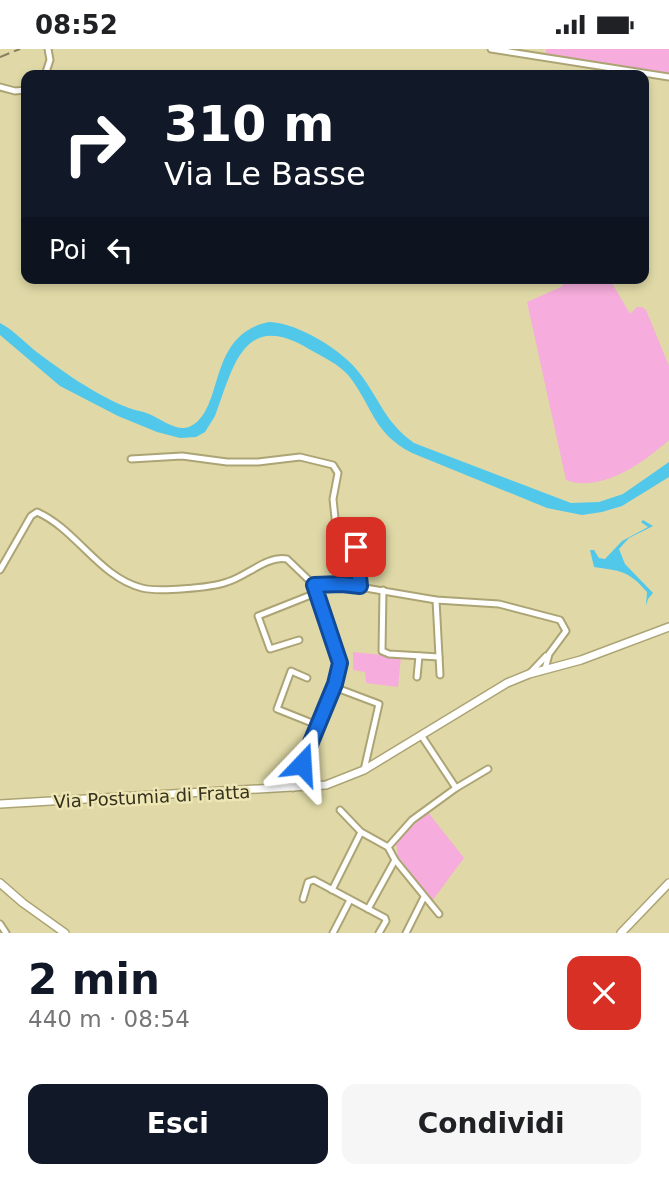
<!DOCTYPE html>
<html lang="it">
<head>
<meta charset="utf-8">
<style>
  body { margin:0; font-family:"DejaVu Sans",sans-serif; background:#f6f6f6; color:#202124; height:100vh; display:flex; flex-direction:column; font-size:26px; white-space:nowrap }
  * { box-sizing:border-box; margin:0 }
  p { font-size:23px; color:#757577 }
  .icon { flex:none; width:38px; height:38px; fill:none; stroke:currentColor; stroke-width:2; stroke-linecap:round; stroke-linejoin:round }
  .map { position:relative; height:884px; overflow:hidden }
  .side { display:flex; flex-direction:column; background:#fff; flex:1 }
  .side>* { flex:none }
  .guide { position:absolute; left:21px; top:21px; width:628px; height:214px; border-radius:14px; box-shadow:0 4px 10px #0003; background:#111827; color:#fff; overflow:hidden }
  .pin { position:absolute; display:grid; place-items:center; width:60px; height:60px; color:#fff; margin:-30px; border-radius:14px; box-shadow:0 4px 10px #0006 }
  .me { position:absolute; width:77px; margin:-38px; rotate:20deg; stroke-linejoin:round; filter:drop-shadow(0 0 5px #0008) }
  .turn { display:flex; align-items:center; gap:24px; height:147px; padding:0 28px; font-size:32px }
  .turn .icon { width:91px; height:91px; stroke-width:2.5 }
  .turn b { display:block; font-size:49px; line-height:60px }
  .then { display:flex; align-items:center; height:66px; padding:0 28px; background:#0003; gap:14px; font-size:26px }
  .round { display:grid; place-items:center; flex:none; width:74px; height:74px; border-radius:14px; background:#f6f6f6 }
  .summary { display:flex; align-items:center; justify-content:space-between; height:119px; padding:0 28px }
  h1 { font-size:42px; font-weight:700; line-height:52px; color:#111827 }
  .primary-button { display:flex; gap:14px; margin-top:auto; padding:14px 28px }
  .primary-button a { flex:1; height:80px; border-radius:14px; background:#111827; color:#fff; font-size:28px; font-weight:700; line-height:80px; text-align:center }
  .primary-button a+a { background:#f6f6f6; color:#202124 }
  .status { display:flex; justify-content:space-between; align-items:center; height:49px; padding:0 35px; background:#fff; direction:ltr }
  .status svg { height:19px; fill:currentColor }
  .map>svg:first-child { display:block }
  .green { fill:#f6acdc }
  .water { fill:#51c7ea }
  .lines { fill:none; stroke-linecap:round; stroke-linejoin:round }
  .minor-casing { stroke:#aca474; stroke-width:9 }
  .major-casing { stroke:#aca474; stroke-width:10 }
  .minor { stroke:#fff; stroke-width:5 }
  .major { stroke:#fff; stroke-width:7 }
  .rail { stroke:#86815f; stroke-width:2; stroke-dasharray:10 5; stroke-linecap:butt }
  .route-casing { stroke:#114b97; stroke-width:18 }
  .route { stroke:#1a73e8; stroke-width:12 }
  .labels { text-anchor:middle; stroke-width:5; stroke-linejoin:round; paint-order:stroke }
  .street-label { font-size:18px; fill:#34311d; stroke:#eee6b4 }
</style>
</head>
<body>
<div class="status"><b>08:52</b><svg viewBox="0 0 49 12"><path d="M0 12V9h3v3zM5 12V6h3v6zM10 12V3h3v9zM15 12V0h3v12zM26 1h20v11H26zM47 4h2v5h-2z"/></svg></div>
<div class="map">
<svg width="669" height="884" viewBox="0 0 669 884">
  <rect width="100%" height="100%" fill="#e0d9a7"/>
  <g class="green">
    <path d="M 546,0 L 669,0 L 669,25 L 546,8 Z"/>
    <path d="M 569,229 L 609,229 L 630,265 L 637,258 L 642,258 L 646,261 L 669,317 L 669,391 C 643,414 602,444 566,431 L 527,253 L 561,238 Z"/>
    <path d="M 353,603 L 401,608 L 398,638 L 366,634 L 365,623 L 353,621 Z"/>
    <path d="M 427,762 L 464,809 L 432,852 L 398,807 L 396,794 Z"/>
  </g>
  <g class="water">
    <path d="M 269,273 C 299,274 344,302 361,326 C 381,353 385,373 414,394 L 571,454 L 599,453 L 623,445 L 669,413 L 669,428 L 622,457 L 602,463 L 582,466 L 547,459 L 412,404 C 373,384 373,358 349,327 C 339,315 321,307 309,300 C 243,260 233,319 215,367 L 205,383 L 196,388 L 180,389 L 157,383 L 118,367 L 60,337 L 0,286 L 0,274 C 14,281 25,294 38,304 C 49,312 61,321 73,329 C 90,340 110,352 129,359 C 136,362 143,362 149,365 C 161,370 177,383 189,378 C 226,362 205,286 269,273 Z"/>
    <path d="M 643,471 L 653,477 L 629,489 L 619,500 L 625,515 L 653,544 L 648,550 L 646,557 L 647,543 C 628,521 620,522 594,518 L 590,501 L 594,501 L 599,509 L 605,510 L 622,492 L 648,478 L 641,473 Z"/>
  </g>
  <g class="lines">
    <defs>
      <g id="minor">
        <path d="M 491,0 L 669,28"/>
        <path d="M 45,26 L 50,11 L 48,0"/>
        <path d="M 0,38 L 15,42 L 26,41"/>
        <path d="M 131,410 L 182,407 L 227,413 L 258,413 L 300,408 L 333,416 L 338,424 L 333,450 L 342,535"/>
        <path d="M 356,498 L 360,537"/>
        <path d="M 0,521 L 31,467 L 37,463 C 76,480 99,528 142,539 C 157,543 211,539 227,533 C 246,528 267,506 287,510 L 314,536 L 340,614 L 334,638 L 317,676 L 293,739"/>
        <path d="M 314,536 L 342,535 L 436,551 L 499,555 L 560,571 L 566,582 L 549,605 L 545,620"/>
        <path d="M 383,541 L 382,602 L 389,605 L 439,608"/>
        <path d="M 436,551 L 440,626"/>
        <path d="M 299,591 L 270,600 L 258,567 L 316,544"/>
        <path d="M 529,625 L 546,607"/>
        <path d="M 417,628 L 419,607"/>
        <path d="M 307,629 L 291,622 L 277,660 L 317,676"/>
        <path d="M 334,638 L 379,655 L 364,721"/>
        <path d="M 456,739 L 488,720"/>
        <path d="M 340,761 L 361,783 L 388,798 L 395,811 L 439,865"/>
        <path d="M 388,798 L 412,771 L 456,739 L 421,686"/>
        <path d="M 332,841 L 361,783"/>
        <path d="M 303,850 L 308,833 L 314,831 L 385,869 L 386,872 L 379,884"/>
        <path d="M 368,860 L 395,811"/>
        <path d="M 0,875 L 6,884"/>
        <path d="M 333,884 L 350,851"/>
        <path d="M 406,884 L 424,848"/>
      </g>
      <g id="major">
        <path d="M 0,755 L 326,736 L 364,721 L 507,634 L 529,625 L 581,611 L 669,578"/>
        <path d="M 0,834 L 23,854 L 65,884"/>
        <path d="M 621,884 L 669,834"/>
      </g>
    </defs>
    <use href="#minor" class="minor-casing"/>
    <use href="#major" class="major-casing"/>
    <use href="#minor" class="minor"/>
    <use href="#major" class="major"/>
    <path class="rail" d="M 0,8 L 20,0"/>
  </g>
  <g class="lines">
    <defs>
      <path id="route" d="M 302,715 L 335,635 L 340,614 L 314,536 L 342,535 L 360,537 L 356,498"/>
    </defs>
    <use href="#route" class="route-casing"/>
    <use href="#route" class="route"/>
  </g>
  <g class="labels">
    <g class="street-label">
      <text transform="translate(152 748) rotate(-3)" y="6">Via Postumia di Fratta</text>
    </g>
  </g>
</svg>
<div class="pin" style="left:356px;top:498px;background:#d93025"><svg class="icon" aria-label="arrive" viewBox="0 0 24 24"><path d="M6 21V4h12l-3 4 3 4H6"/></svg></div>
<svg class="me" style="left:302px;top:715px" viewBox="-20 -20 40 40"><path d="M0-17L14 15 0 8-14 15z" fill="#1a73e8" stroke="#fff" stroke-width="4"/></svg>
<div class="guide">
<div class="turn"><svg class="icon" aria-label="right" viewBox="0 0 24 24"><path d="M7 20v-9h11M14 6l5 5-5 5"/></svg><div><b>310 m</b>Via Le Basse</div></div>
<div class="then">Poi<svg class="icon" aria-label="left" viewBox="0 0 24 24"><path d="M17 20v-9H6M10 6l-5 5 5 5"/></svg></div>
</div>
</div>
<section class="side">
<div class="summary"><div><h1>2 min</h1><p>440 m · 08:54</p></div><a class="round" style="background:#d93025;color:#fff"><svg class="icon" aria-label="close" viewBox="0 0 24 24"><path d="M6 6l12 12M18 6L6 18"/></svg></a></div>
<div class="primary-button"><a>Esci</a><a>Condividi</a></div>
</section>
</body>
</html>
